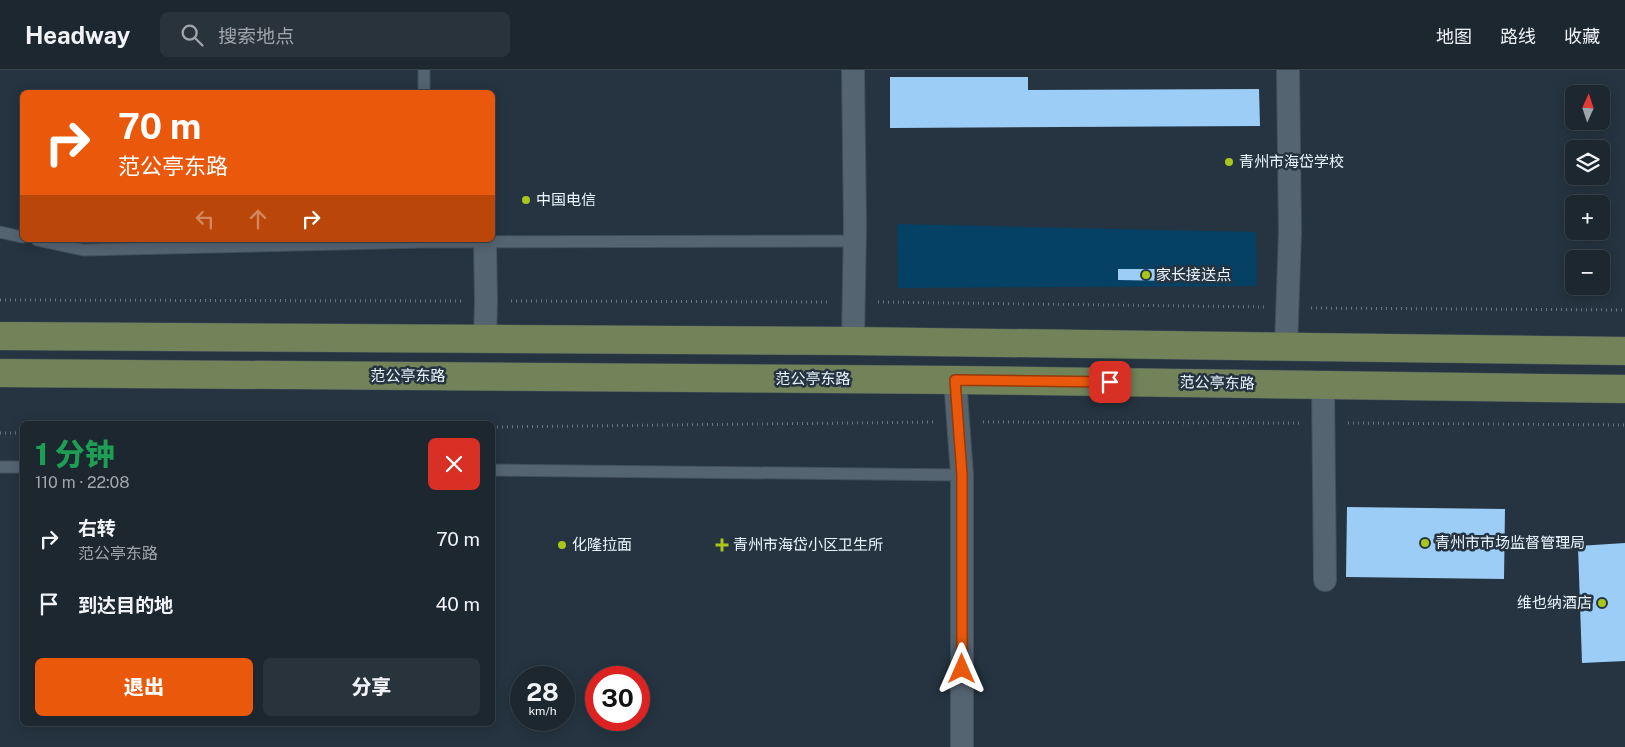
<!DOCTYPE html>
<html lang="zh">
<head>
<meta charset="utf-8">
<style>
  body { margin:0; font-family:"Public Sans","Noto Sans SC",sans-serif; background:#29333c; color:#f1f3f6; height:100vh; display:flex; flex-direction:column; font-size:19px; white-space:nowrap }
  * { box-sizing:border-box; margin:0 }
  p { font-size:16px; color:#a0a5ab }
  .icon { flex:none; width:28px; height:28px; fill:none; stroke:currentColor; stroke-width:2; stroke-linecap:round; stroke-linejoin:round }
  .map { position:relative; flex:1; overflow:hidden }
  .side { position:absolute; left:20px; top:351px; width:475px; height:305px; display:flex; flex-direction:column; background:#1c2730; border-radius:8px; box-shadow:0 2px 12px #0003,0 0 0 1px #3a444c }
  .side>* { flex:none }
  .banner { position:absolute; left:20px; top:20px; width:475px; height:152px; border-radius:8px; box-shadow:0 2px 12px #0003,0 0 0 1px #3a444c; background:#ea580c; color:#fff; overflow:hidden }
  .needle { width:32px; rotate:3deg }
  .fabs { position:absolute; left:1565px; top:15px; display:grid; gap:10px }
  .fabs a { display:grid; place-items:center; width:45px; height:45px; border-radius:8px; background:#1c2730; box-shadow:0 2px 12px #0003,0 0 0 1px #3a444c; font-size:25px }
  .speed { position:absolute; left:510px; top:596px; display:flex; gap:10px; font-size:25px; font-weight:700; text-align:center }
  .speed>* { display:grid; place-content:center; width:65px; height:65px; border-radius:50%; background:#1c2730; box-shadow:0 2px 12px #0003,0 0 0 1px #3a444c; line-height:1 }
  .speed small { font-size:12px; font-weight:400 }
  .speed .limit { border:8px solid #d22; background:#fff; color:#111 }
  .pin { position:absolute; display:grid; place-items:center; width:42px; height:42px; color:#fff; margin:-21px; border-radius:10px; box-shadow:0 2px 8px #0006 }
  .me { position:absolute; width:55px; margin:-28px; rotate:0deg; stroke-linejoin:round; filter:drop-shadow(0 0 4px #0008) }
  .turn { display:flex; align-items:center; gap:18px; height:105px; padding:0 15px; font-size:22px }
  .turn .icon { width:65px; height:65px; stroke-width:2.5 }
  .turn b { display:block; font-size:35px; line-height:42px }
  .lanes { display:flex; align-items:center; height:48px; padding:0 15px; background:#0003; justify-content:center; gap:25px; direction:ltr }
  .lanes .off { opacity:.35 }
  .round { display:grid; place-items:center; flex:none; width:52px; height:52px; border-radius:8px; background:#29333c }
  .overview { display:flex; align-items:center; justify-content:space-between; height:85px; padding:0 15px }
  h1 { font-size:30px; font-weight:800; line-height:38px; color:#1e9e55 }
  .action { display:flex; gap:10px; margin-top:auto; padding:10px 15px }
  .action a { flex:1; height:58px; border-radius:8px; background:#ea580c; color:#fff; font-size:20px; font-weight:800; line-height:58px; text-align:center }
  .action a+a { background:#29333c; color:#f1f3f6 }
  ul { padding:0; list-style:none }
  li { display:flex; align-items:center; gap:15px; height:65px; padding:0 15px }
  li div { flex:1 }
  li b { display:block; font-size:19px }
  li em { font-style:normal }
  header { display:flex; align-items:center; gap:30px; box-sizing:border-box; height:70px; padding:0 25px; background:#1c2730; border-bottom:1px solid #3a444c }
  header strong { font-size:24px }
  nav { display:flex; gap:28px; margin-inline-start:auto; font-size:18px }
  .search { width:350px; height:45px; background:#29333c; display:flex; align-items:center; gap:12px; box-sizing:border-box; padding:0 18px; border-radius:8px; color:#a0a5ab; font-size:19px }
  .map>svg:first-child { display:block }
  .green { fill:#054065 }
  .building { fill:#9ccdf6 }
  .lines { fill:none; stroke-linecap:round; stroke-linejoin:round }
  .service-casing { stroke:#43505a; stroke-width:13 }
  .minor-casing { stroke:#43505a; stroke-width:24 }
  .primary-casing { stroke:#43505a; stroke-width:29 }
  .path { stroke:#687580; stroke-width:3; stroke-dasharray:1 4; stroke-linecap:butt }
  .service { stroke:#546471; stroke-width:11 }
  .minor { stroke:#546471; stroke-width:22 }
  .primary { stroke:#72835a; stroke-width:28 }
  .route-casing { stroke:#983908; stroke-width:12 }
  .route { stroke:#ea580c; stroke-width:9 }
  .poi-dot { fill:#a9c71a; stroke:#253440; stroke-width:2 }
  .labels { text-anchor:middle; stroke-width:5; stroke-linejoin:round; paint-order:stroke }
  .poi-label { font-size:15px; fill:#ecf6fe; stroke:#253440; text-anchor:start }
  .street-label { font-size:15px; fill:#ecf6fe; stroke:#253440 }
</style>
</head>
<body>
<header>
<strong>Headway</strong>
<div class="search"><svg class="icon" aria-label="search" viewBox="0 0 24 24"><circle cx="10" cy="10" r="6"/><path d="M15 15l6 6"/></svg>搜索地点</div>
<nav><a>地图</a><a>路线</a><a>收藏</a></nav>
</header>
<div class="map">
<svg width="1625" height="677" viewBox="0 0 1625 677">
  <rect width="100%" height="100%" fill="#253440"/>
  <path class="green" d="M 897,154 L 1256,162 L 1257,216 L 898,218 Z"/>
  <g class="building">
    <path d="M 890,7 L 1028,7 L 1028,20 L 1259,19 L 1260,56 L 890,58 Z"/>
    <path d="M 1118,199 L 1174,199 L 1174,211 L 1118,210 Z"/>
    <path d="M 1347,437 L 1505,439 L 1504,509 L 1346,507 Z"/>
    <path d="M 1625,473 L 1625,591 L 1582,593 L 1578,476 Z"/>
  </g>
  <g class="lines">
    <defs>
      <g id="service">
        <path d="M 424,22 L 424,0"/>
        <path d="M 0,162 L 22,167"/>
        <path d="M 37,170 L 83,180 L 424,172 L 855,171"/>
        <path d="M 0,397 L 22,397"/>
        <path d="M 492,400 L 962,405"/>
      </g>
      <g id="minor">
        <path d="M 485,172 L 486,231 L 485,268"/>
        <path d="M 853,271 L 855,155 L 853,0"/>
        <path d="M 1286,276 L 1290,163 L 1288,0"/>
        <path d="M 955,310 L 962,405 L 962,677"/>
        <path d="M 1323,314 L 1325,510"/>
      </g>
      <g id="primary">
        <path d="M 0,266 L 853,271 L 1625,281"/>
        <path d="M 0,303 L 955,310 L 1625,319"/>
      </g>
    </defs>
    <use href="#service" class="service-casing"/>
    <use href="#minor" class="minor-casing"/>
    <use href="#primary" class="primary-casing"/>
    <g class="path">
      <path d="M 0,230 L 462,231"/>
      <path d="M 511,231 L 829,232"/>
      <path d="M 878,232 L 1264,237"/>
      <path d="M 1311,238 L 1625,240"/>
      <path d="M 983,352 L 1299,353"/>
      <path d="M 1348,353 L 1625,355"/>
      <path d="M 492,357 L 934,352"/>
      <path d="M 0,363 L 22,363"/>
    </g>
    <use href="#service" class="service"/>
    <use href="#minor" class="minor"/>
    <use href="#primary" class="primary"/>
  </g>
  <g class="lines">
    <defs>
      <path id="route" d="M 962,599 L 962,405 L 955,310 L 1110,312"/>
    </defs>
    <use href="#route" class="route-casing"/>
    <use href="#route" class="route"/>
  </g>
  <g class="poi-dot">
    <circle cx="1229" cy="92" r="5"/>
    <circle cx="526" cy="130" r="5"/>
    <circle cx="1146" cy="205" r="5"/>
    <circle cx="1425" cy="473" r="5"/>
    <circle cx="562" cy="475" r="5"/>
    <path d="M719.5 467.5h5v5h5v5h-5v5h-5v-5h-5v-5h5z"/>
    <circle cx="1602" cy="533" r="5"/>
  </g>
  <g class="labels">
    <g class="poi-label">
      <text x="1239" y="97">青州市海岱学校</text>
      <text x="536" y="135">中国电信</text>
      <text x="1156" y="210">家长接送点</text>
      <text x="1435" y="478">青州市市场监督管理局</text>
      <text x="572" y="480">化隆拉面</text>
      <text x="733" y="480">青州市海岱小区卫生所</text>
      <text x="1592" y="538" text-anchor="end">维也纳酒店</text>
    </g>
    <g class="street-label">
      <text x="408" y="311">范公亭东路</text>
      <text x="813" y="314">范公亭东路</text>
      <text transform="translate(1217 313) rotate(1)" y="5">范公亭东路</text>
    </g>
  </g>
</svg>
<div class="fabs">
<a><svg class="needle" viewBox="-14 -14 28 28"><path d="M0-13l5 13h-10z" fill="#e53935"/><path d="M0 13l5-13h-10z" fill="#a0a5ab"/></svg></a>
<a><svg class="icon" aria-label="layers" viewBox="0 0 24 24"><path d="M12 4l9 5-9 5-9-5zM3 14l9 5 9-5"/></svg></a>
<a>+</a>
<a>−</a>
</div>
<div class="speed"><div>28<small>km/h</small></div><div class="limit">30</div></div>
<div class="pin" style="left:1110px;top:312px;background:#d93025"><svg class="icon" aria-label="arrive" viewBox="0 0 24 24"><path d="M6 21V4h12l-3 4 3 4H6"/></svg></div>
<svg class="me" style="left:962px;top:599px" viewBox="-20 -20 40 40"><path d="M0-17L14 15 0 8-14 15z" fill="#ea580c" stroke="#fff" stroke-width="4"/></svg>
<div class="banner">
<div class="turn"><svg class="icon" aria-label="right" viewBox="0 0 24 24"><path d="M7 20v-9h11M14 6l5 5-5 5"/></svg><div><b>70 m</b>范公亭东路</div></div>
<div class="lanes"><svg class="icon off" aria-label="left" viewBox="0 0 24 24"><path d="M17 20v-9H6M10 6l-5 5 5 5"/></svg><svg class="icon off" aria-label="ahead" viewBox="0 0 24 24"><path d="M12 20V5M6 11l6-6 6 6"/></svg><svg class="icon" aria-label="right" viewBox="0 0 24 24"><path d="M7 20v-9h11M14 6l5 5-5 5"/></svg></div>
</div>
<section class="side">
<div class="overview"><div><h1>1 分钟</h1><p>110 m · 22:08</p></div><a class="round" style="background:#d93025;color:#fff"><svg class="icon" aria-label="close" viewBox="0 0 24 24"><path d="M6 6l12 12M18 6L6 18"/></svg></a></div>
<ul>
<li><svg class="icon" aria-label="right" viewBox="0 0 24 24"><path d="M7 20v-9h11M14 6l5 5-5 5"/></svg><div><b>右转</b><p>范公亭东路</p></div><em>70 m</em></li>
<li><svg class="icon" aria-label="arrive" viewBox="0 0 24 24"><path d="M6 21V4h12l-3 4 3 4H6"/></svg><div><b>到达目的地</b></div><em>40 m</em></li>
</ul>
<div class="action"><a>退出</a><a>分享</a></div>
</section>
</div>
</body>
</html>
